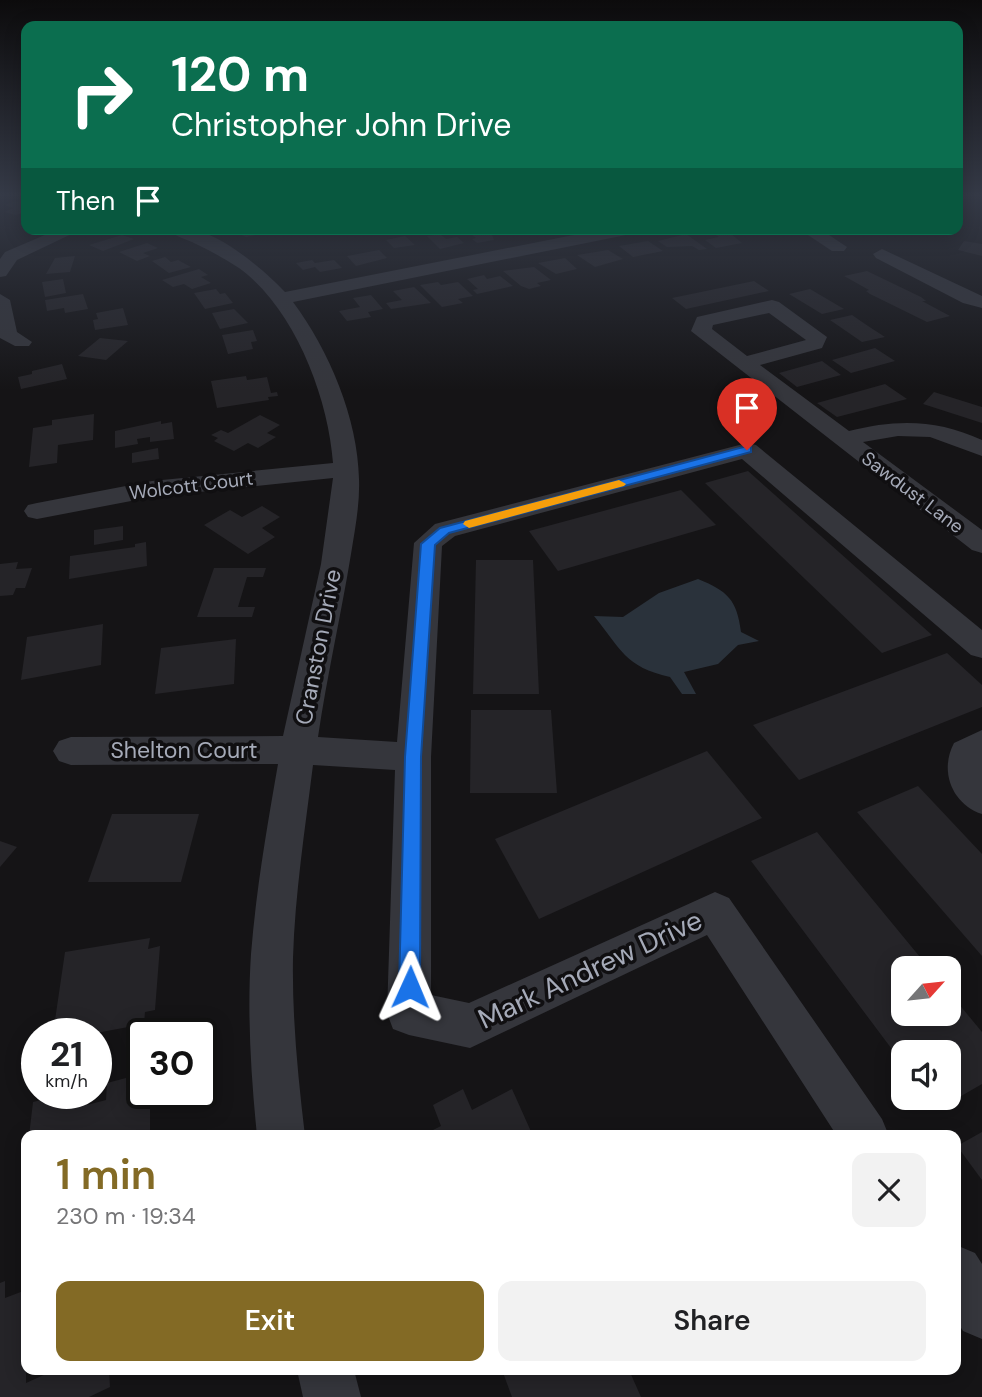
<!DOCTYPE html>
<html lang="en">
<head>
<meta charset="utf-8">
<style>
  body { margin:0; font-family:"DM Sans",sans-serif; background:#f2f2f2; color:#202124; height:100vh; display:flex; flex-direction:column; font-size:26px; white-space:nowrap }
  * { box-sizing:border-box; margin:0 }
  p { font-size:23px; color:#757577 }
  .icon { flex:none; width:38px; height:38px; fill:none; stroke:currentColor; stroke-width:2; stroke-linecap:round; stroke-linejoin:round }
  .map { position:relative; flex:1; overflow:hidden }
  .panel { position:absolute; left:21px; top:1130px; width:940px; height:245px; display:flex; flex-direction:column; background:#fff; border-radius:14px; box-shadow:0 4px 18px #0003 }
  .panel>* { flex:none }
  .guide { position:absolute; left:21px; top:21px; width:942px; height:214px; border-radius:14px; box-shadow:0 4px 18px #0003; background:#0b6e4f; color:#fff; overflow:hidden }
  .needle { width:46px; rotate:63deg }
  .buttons { position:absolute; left:891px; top:956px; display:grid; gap:14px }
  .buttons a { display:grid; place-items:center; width:70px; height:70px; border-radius:14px; background:#fff; box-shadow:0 4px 18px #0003; font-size:35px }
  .speed { position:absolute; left:21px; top:1018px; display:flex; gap:14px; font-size:35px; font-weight:700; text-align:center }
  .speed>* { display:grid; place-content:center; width:91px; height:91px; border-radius:50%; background:#fff; box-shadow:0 4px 18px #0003; line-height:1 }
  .speed small { font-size:18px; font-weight:400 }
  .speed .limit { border:4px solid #111; border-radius:10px; background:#fff; color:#111 }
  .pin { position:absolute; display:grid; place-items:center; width:60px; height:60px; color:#fff; margin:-72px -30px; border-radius:50% 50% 50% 0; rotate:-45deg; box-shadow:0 0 7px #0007 }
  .pin .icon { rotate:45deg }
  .me { position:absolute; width:77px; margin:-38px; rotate:1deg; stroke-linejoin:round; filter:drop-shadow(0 0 5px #0008) }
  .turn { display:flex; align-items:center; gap:24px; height:147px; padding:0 35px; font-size:32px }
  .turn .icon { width:91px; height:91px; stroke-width:2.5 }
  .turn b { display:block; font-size:49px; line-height:60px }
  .then { display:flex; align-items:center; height:66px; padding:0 35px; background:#0003; gap:14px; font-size:26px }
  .round { display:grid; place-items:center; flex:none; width:74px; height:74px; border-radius:14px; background:#f2f2f2 }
  .head { display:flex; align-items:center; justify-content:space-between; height:119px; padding:0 35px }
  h1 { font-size:42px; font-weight:600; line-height:52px; color:#836a25 }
  .button { display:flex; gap:14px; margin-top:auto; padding:14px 35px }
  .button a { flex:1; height:80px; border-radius:14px; background:#836a25; color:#fff; font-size:28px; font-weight:600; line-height:80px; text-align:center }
  .button a+a { background:#f2f2f2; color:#202124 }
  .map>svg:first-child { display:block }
  .water { fill:#2a323b }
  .building { fill:#252428 }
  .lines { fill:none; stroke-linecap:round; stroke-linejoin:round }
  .minor { fill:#35363c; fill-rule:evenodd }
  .route { fill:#1a73e8; stroke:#114b97; stroke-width:2 }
  .slow { fill:#f59e0b }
  .labels { text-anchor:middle; stroke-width:7; stroke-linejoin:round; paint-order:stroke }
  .far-street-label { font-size:19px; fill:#a5aab8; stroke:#100f11 }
  .street-label { font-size:23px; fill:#a5aab8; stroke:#100f11 }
  .near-street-label { font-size:28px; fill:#a5aab8; stroke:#100f11 }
</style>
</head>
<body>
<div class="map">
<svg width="982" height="1397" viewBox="0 0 982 1397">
  <rect width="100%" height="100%" fill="#151416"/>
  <path class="water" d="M 698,579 C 727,591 737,599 741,632 L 759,641 L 738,645 L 718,664 L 684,672 L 696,694 L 682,694 L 670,677 C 625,667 621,649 594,616 L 623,617 L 659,593 Z"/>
  <g class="building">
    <path d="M 16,201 L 26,204 L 26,212 L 16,215 L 4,212 L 14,208 L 5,205 Z"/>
    <path d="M 247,229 L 253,230 L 279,230 L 246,237 L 236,233 Z"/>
    <path d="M 473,229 L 492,229 L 498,234 L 492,235 L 494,240 L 477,243 L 472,239 L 476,238 L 471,234 L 477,233 Z"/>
    <path d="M 725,229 L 742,243 L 716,248 L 705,240 L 719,237 L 708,230 Z"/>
    <path d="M 440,234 L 446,239 L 457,237 L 464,243 L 440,249 L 427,236 Z"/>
    <path d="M 686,234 L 707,249 L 699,250 L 692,246 L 667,247 L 658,241 Z"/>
    <path d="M 122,235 L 134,239 L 103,251 L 89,245 Z"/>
    <path d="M 405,236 L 415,245 L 394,248 L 386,240 Z"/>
    <path d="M 648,241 L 663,251 L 633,257 L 619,246 Z"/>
    <path d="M 964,241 L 982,244 L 982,256 L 958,250 Z"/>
    <path d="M 147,243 L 158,248 L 143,253 L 150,256 L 137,261 L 119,252 Z"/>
    <path d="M 379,250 L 387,258 L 356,266 L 347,256 Z"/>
    <path d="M 608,250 L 623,259 L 595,267 L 577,255 Z"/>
    <path d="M 75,256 L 70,272 L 46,274 L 55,258 Z"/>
    <path d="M 165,257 L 171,262 L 178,260 L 191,267 L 169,273 L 152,261 Z"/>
    <path d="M 565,258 L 577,269 L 556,274 L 538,263 Z"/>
    <path d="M 312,260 L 315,263 L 334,260 L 342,268 L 320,272 L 315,267 L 303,270 L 296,263 Z"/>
    <path d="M 534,267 L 551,280 L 537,283 L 541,286 L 529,289 L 521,286 L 503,271 Z"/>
    <path d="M 199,269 L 208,275 L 201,277 L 211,283 L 192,289 L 184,284 L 173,287 L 162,280 Z"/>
    <path d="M 867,271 L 921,297 L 926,301 L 922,301 L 950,316 L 927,322 L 870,294 L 866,291 L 869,290 L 844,276 Z"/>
    <path d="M 484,275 L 487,279 L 500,276 L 513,286 L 477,294 L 473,290 L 478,289 L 467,279 Z"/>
    <path d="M 63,279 L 66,293 L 45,297 L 42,282 Z"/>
    <path d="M 754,281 L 769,291 L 686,309 L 672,298 Z"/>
    <path d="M 438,282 L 441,285 L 458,282 L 473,296 L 458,299 L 463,303 L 442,307 L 420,285 Z"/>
    <path d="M 414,287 L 431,303 L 391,309 L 386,303 L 402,300 L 393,291 Z"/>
    <path d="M 216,289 L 220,294 L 225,293 L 233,303 L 205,309 L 194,293 Z"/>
    <path d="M 810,289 L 844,309 L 822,314 L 789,294 Z"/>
    <path d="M 83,294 L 88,309 L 65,313 L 64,308 L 47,311 L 45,300 Z"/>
    <path d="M 371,295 L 383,309 L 368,312 L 371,317 L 347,321 L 339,311 L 360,307 L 353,298 Z"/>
    <path d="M 123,308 L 128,325 L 95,330 L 93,320 L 98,319 L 96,313 Z"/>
    <path d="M 234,309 L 248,323 L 220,329 L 212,313 Z"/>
    <path d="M 852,315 L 868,326 L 885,337 L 862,342 L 830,320 Z"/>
    <path d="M 253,330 L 257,341 L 251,342 L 253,349 L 228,354 L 222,335 Z"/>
    <path d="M 100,338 L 128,341 L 106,360 L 78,356 Z"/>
    <path d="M 875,348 L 895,361 L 851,373 L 832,360 Z"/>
    <path d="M 822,361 L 841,375 L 797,387 L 779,373 Z"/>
    <path d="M 62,364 L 67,379 L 21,389 L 18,377 L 32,374 L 32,371 Z"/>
    <path d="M 246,376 L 247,380 L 267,377 L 271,393 L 277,392 L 278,396 L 268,397 L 269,400 L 217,408 L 211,381 Z"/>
    <path d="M 885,384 L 907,399 L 837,417 L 817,403 Z"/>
    <path d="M 934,392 L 982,407 L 982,423 L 923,404 Z"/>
    <path d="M 94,414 L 93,440 L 58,445 L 57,463 L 29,467 L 33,428 L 52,425 L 52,420 Z"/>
    <path d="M 260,415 L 280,425 L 267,433 L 276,437 L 258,448 L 248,443 L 234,451 L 214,441 L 218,438 L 211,435 L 221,430 L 228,433 Z"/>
    <path d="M 161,421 L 161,424 L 172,422 L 174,439 L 150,442 L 150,437 L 137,439 L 138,444 L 115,448 L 115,431 Z"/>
    <path d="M 158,448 L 159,459 L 132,463 L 132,453 Z"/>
    <path d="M 748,471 L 932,635 L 882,653 L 705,483 Z"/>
    <path d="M 681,490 L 716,525 L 558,571 L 529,531 Z"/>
    <path d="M 262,506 L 280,517 L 262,528 L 275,537 L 248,554 L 204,525 L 230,510 L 242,517 Z"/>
    <path d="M 123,526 L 123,540 L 94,545 L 94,530 Z"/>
    <path d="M 146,542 L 147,566 L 69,579 L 70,556 L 135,547 L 135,544 Z"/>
    <path d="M 476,560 L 533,560 L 539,694 L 473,694 Z"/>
    <path d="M 18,562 L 16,569 L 32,568 L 25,588 L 16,588 L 13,595 L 0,596 L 0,564 Z"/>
    <path d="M 214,568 L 266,568 L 263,577 L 247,577 L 238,607 L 255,607 L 252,617 L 197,617 Z"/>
    <path d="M 103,624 L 101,665 L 21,680 L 27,637 Z"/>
    <path d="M 236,639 L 234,684 L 155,694 L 161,648 Z"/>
    <path d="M 947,653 L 982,685 L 982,707 L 799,780 L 753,725 Z"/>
    <path d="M 471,710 L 551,710 L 557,793 L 470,793 Z"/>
    <path d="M 707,751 L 762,818 L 539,919 L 495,839 Z"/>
    <path d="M 918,786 L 982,854 L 982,956 L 857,812 Z"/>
    <path d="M 112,814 L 199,814 L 181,882 L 88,882 Z"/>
    <path d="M 817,832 L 929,968 L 903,968 L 903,1013 L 948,1013 L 948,991 L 982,1032 L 982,1084 L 937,1110 L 928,1097 L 948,1097 L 948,1052 L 903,1052 L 903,1064 L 751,861 Z"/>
    <path d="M 0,841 L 17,847 L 0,867 Z"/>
    <path d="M 150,938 L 148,949 L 160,946 L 155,1010 L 145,1012 L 144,1024 L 91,1034 L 53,1034 L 65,952 Z"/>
    <path d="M 141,1074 L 142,1094 L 150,1094 L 150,1136 L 29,1136 L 33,1102 L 66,1094 L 87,1094 L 87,1105 L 106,1100 L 107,1083 Z"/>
    <path d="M 463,1089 L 472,1110 L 512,1089 L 533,1136 L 421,1136 L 441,1126 L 433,1105 Z"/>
    <path d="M 982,1132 L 982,1180 L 957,1146 Z"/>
    <path d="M 5,1281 L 5,1298 L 26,1290 L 26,1383 L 46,1374 L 46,1370 L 109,1370 L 110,1387 L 89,1397 L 0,1397 L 0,1283 Z"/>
    <path d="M 502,1370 L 629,1370 L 641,1397 L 512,1397 Z"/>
  </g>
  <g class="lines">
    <g class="minor">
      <path d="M 59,229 L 82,229 L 17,260 L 6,276 L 0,277 L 0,259 L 5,252 Z"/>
      <path d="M 168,229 C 175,229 183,228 190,229 C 222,234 263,269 285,292 L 604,229 L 639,229 L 631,234 L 293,302 C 329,350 358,419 359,479 C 360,504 355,529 351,554 C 341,615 327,676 318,737 L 397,742 L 414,543 L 435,524 L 747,443 L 756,445 L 982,630 L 982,658 L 971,655 L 742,459 L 455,536 L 442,546 L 431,757 L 431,995 L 469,1003 L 715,892 L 729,898 L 882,1119 L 889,1136 L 837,1136 L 707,935 L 470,1048 L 409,1035 L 393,1029 L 387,1013 L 395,770 L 313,765 C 305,829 295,894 293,958 C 292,1018 298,1077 305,1136 L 257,1136 C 251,1075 247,1015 251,954 C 256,891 267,827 278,764 L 71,765 L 59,761 L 53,751 L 59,741 L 71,737 L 283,736 L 321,564 L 333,478 L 152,497 L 37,519 L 28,517 L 24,511 L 28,505 L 37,503 L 152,481 L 333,463 C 328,396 294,308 239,268 C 225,259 211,251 196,244 C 187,239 175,237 168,229 Z"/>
      <path d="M 799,229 L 820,229 L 847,247 L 844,251 L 832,251 Z"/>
      <path d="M 882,249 L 982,296 L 982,308 L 963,303 L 876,258 L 873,254 Z"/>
      <path d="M 0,294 L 10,300 L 17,332 L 32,342 L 29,346 L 15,346 L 0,338 Z"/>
      <path d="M 772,300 L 779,302 L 827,337 L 822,348 L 760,365 L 849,431 C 896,419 937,419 982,440 L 982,456 L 930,437 L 898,436 L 863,442 L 982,530 L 982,553 L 972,550 L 691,331 L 697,317 ZM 769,313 L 806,340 L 747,356 L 712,329 L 713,325 Z"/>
      <path d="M 982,730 L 982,814 C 952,804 939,771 954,743 Z"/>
      <path d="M 956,1245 L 975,1253 L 982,1264 L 982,1339 L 963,1331 L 956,1320 Z"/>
      <path d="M 297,1370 L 354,1370 L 361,1397 L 303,1397 Z"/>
    </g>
  </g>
  <linearGradient id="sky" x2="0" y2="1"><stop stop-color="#0c0b0c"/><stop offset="0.5" stop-color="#353a47"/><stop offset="1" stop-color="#353a47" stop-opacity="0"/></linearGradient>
  <rect width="982" height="390" fill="url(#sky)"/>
  <path class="route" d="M 747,446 L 751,447 L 751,452 L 449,533 L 435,545 L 421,757 L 420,987 L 417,994 L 410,997 L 402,994 L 399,987 L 405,757 L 421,544 L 440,528 Z"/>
  <path class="slow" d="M 619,480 L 626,484 L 624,486 L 469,528 L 463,524 L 465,521 Z"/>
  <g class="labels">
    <g class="far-street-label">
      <text transform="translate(191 485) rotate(-7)" y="7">Wolcott Court</text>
      <text transform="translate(913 492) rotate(37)" y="7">Sawdust Lane</text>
    </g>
    <g class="street-label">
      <text transform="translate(318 647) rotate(-79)" y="8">Cranston Drive</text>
      <text x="184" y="758">Shelton Court</text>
    </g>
    <g class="near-street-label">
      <text transform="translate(590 969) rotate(-25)" y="10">Mark Andrew Drive</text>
    </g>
  </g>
</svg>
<div class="buttons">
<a><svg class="needle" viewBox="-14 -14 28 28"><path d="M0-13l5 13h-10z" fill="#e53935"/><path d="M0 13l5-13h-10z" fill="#757577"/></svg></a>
<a><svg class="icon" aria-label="sound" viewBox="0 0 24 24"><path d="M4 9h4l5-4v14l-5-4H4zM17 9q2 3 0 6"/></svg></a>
</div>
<div class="speed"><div>21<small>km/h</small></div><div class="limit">30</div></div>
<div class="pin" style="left:747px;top:450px;background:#d93025"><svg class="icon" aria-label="arrive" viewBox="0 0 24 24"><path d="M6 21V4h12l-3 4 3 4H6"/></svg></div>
<svg class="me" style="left:410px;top:987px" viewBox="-20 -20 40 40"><path d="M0-17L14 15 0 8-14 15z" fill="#1a73e8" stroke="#fff" stroke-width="4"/></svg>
<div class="guide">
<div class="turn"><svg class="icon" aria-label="right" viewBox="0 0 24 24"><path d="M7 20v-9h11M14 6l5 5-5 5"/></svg><div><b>120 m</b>Christopher John Drive</div></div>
<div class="then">Then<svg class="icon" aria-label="arrive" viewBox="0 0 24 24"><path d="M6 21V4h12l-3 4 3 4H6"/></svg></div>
</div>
<section class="panel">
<div class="head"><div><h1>1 min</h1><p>230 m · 19:34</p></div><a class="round"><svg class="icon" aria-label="close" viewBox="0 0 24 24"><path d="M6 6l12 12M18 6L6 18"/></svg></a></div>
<div class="button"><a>Exit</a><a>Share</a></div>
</section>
</div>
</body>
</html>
